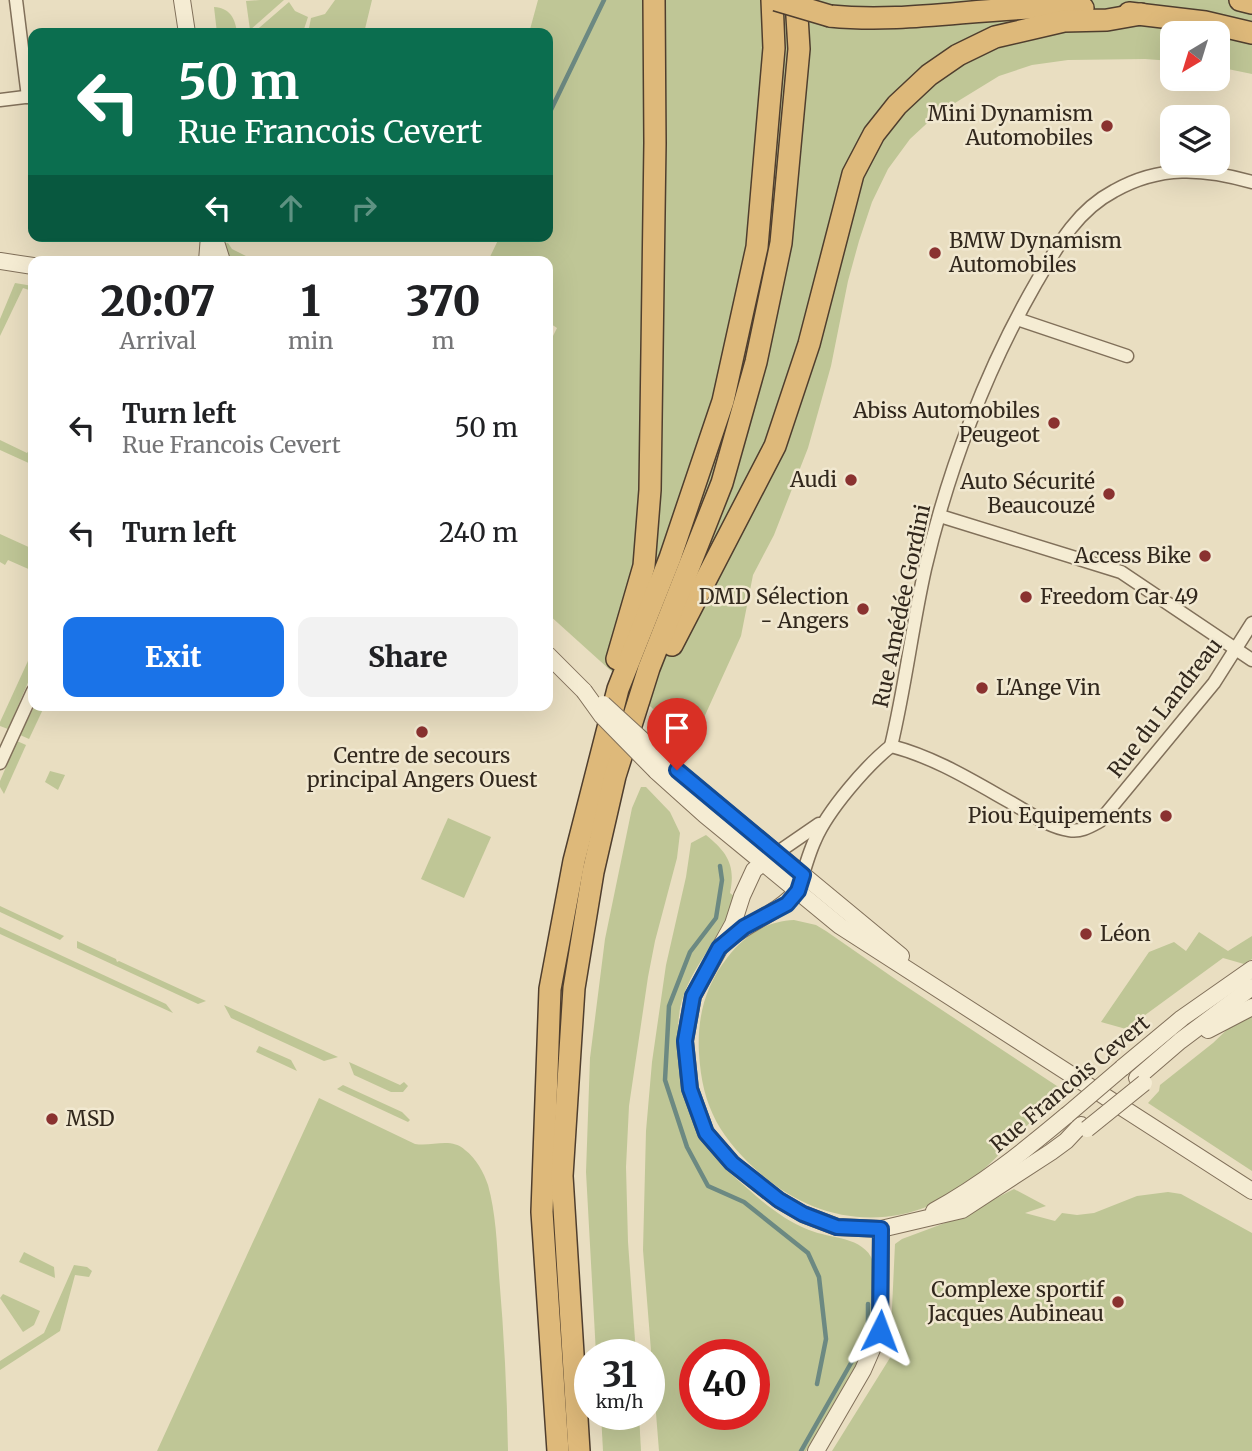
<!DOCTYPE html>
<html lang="en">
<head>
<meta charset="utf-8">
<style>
  body { margin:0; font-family:Merriweather,serif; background:#f2f2f2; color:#202124; height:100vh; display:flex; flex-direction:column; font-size:26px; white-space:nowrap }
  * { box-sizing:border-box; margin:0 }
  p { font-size:23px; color:#757577 }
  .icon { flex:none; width:38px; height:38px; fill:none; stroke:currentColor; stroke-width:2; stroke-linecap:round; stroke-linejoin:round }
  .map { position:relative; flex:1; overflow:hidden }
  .sheet { position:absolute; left:28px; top:256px; width:525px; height:455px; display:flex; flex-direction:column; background:#fff; border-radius:14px; box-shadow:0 7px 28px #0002 }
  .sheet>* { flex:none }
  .hud { position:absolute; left:28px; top:28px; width:525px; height:214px; border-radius:14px; box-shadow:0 7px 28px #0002; background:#0b6e4f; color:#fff; overflow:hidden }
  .needle { width:46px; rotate:218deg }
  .controls { position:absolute; left:1160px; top:21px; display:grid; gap:14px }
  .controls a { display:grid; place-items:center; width:70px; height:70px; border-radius:14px; background:#fff; box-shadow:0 7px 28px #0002; font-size:35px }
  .speed { position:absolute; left:574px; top:1339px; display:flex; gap:14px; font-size:35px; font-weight:700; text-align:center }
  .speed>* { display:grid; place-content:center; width:91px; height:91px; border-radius:50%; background:#fff; box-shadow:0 7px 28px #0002; line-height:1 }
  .speed small { font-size:18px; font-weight:400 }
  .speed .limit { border:10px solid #d22; background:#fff; color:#111 }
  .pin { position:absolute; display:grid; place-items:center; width:60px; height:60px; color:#fff; margin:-72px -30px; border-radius:50% 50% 50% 0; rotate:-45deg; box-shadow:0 0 7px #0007 }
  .pin .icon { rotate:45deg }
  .me { position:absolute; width:77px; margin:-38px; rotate:3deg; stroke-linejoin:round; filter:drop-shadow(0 0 5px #0008) }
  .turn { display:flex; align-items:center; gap:24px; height:147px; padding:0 35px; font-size:32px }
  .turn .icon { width:91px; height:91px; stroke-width:2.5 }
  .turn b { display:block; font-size:49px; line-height:60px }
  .lanes { display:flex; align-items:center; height:66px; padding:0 35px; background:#0003; justify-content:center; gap:35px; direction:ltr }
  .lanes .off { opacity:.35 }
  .eta { display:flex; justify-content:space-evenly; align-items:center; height:119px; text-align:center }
  .eta b { font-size:42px; font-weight:800; line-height:49px }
  .action { display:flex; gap:14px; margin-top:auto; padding:14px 35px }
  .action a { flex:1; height:80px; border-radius:14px; background:#1a73e8; color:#fff; font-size:28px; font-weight:800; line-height:80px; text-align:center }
  .action a+a { background:#f2f2f2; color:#202124 }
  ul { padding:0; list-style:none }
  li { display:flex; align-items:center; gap:21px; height:105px; padding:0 35px }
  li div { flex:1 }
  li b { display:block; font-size:26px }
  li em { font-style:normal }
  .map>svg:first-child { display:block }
  .green { fill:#bfc696; fill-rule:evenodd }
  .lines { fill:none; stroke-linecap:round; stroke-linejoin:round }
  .stream { stroke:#6c8982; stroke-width:4.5 }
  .minor-casing { stroke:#81705a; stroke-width:15 }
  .tertiary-casing { stroke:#81705a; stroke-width:18 }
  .trunk-casing { stroke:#4f3e2e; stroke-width:24 }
  .minor { stroke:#f5ecd3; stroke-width:12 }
  .tertiary { stroke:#f5ecd3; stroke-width:16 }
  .trunk { stroke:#deb97a; stroke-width:21 }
  .tertiary-bridge-casing { stroke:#81705a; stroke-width:18; stroke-linecap:butt }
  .trunk-bridge-casing { stroke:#4f3e2e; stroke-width:24; stroke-linecap:butt }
  .tertiary-bridge { stroke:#f5ecd3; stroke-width:16 }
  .trunk-bridge { stroke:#deb97a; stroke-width:21 }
  .route-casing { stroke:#114b97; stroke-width:18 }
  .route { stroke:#1a73e8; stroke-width:12 }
  .poi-dot { fill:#8a3230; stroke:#f1e8d0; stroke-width:2.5 }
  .labels { text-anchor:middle; stroke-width:5; stroke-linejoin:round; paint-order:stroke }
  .poi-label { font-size:21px; fill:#32281d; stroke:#f1e8d0; text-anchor:end }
  .street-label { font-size:21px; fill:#32281d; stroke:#f1e8d0 }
</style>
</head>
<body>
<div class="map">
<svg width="1252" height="1451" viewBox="0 0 1252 1451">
  <rect width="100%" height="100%" fill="#e9dec1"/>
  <g class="green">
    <path d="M 260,0 L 284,0 L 250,30 L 246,1 Z"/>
    <path d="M 335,0 L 372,0 L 364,33 L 308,33 L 311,18 L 325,14 Z"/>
    <path d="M 538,0 L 1252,0 L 1252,74 L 1218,67 L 1218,33 L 1172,33 L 1172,61 L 1145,59 L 1068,60 L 1032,65 L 999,76 L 937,114 L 910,139 L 888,169 L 872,202 L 859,241 L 848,281 L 831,366 L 808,448 L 774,535 L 753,575 L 741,636 L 692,744 L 548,614 L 548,346 L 557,328 L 548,322 L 548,261 L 488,261 L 500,236 L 548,236 L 548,33 L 529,33 Z"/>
    <path d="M 289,2 L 295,11 L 308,17 L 304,29 L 253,33 Z"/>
    <path d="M 214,7 C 230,8 235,18 237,33 L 217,33 Z"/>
    <path d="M 228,243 L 232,249 L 256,261 L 227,261 L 219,244 Z"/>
    <path d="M 15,283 L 33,286 L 32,291 L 23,288 L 0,336 L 0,319 Z"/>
    <path d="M 0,440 L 27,453 L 33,444 L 33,465 L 0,450 Z"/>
    <path d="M 0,534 L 33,549 L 33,571 L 8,560 L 5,565 L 0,562 Z"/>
    <path d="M 33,650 L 33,671 L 8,729 L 0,726 L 0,722 Z"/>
    <path d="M 35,705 L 45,705 L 29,739 L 20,735 Z"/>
    <path d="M 17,741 L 26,745 L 4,794 L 0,787 L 0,781 Z"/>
    <path d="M 50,771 L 65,775 L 58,790 L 45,782 Z"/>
    <path d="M 641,787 L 646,787 L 670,812 L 680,833 L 677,858 L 655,941 L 648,977 L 629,1106 L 626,1167 L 628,1242 L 636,1354 L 596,1354 L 586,1172 L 590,1058 L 605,939 L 632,808 Z"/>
    <path d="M 448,818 L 491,837 L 464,898 L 421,879 Z"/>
    <path d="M 706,835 C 727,852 736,865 730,893 L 735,897 C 731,907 728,917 723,927 C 706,955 683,981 679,1016 C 677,1031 678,1048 680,1064 C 686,1124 703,1150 748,1189 C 767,1206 786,1221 809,1230 C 831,1239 863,1236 873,1261 C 876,1271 874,1283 874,1293 C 871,1359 839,1396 806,1451 L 659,1451 L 643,1250 L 646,1131 L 652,1062 L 666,965 L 686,877 L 691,843 ZM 695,1354 L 754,1354 L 754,1414 L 695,1414 Z"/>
    <path d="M 0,906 L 64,936 L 60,940 L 0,912 Z"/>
    <path d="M 794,920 L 816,925 L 826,931 L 898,981 L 1060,1088 L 1047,1101 L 1047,1106 C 1010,1140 979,1184 931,1205 C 872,1230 810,1216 762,1175 C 721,1139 702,1108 699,1053 C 697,1018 705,986 727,958 C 744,936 766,921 794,920 Z"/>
    <path d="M 0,927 L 166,1004 L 173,1013 L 0,934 Z"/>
    <path d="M 1199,932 L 1228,951 L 1252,936 L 1252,959 L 1244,964 L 1223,958 L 1126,1029 L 1101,1022 L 1149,952 L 1174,942 L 1186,951 Z"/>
    <path d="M 77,941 L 116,959 L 117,962 L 119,961 L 206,1001 L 198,1004 L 77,948 Z"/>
    <path d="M 224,1005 L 338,1057 L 324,1061 L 231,1018 Z"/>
    <path d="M 1252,1012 L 1252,1171 L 1148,1103 L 1159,1091 L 1160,1085 L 1213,1043 L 1238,1019 Z"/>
    <path d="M 259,1046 L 291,1060 L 297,1071 L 256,1052 Z"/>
    <path d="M 349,1062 L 400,1085 L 404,1082 L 408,1086 L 403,1092 L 391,1092 L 354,1075 Z"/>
    <path d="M 343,1085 L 402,1112 L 410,1120 L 408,1122 L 337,1089 Z"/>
    <path d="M 319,1098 L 415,1144 C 432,1147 451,1137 465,1150 C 476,1158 484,1173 488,1185 C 496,1214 497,1245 499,1275 C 504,1334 507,1392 508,1451 L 157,1451 Z"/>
    <path d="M 1014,1189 L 1046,1206 L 1025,1213 L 1055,1221 L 1062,1213 L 1077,1215 L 1094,1213 L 1137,1196 L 1168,1192 L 1181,1194 L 1252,1233 L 1252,1451 L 832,1451 L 893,1353 L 891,1330 L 895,1244 L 902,1239 L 953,1220 Z"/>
    <path d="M 24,1252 L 54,1267 L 55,1278 L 19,1262 Z"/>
    <path d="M 74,1265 L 87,1267 L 92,1271 L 89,1277 L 75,1275 L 60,1331 L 0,1370 L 0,1361 L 44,1333 Z"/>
    <path d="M 3,1294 L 40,1311 L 34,1325 L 23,1332 L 0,1298 Z"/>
    <path d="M 601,1414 L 639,1414 L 641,1451 L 603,1451 Z"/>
  </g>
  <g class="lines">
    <g class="stream">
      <path d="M 548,116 L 604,0"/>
      <path d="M 720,866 L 722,880 L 716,918 L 690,952 L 669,1006 L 665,1080 L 687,1147 L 708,1186 L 744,1202 L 808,1253 L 819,1277 L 826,1339 L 817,1384"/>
      <path d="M 801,1451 L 859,1349 L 868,1327 L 868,1304"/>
    </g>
    <defs>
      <g id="minor">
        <path d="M 16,0 L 28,97"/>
        <path d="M 0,100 L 33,96"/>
        <path d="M 1017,319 L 1127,356"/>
        <path d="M 940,516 L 1121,572 L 1252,660"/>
        <path d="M 891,746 C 905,688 912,627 925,569 C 948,470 986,370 1036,283 C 1057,247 1076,211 1114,191 C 1160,165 1203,168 1252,182"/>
        <path d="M 0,763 L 33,691"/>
        <path d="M 771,857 L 819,824"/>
        <path d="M 801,881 C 805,867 809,853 815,840 C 828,810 866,766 891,746 C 934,757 971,780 1010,802 C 1028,812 1048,827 1069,830 C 1081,832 1089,827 1100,821 L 1214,683 L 1252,623"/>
      </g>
      <g id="tertiary">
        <path d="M 182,0 L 187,33"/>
        <path d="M 214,236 L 222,261"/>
        <path d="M 0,261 L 33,266"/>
        <path d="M 207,261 L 209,236"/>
        <path d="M 548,655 L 584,691"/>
        <path d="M 663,759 L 901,956"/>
        <path d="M 656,771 L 705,815 L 840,926 L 1252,1191"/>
        <path d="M 763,863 L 754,870 L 742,896 L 733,924 L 693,996 L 685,1041 L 690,1089 L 706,1133 L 732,1163 L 779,1200 L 803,1214 L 837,1227 L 881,1229 L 962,1210 L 1051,1152 L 1066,1141 L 1081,1125"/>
        <path d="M 729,939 C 751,921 780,912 798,890"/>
        <path d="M 1208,1030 L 1252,1007"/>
        <path d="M 1122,1068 L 1182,1018 L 1252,969"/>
        <path d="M 1137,1078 L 1180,1041 L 1252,987"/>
        <path d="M 934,1211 C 982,1185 1024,1151 1067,1115"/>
        <path d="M 816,1451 L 863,1370 L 880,1331 L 881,1229"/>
      </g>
      <g id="trunk">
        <path d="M 1240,0 L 1252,3"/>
        <path d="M 1129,13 L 1205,22 L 1252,33"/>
        <path d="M 830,16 C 899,23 966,10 1034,8 C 1050,8 1067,6 1083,8"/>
        <path d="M 672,645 L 775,446 L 809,344 L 853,174 L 874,134 L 897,105 L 929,75 L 958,55 L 995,37 L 1064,21 L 1107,20 L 1141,14"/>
        <path d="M 617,659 L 644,566 L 650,490 L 655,143 L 654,0"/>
        <path d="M 558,1451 L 542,1212 L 550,989 L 574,861 L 618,689 L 670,558 L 723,401 L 757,247 L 774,48 L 772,0"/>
        <path d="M 579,1451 L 562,1176 L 574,988 L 593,872 L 615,776 L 649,668 L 722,483 L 756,362 L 781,243 L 799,49 L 796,0"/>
      </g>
    </defs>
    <use href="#minor" class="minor-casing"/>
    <use href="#tertiary" class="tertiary-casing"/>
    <use href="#trunk" class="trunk-casing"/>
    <use href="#minor" class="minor"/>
    <use href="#tertiary" class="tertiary"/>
    <use href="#trunk" class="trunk"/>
    <defs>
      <g id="tertiary-bridge">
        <path d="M 584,691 L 602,716 L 656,771"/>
        <path d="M 603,704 L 663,759"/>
        <path d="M 1067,1115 L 1122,1068"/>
        <path d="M 1087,1129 L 1144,1083"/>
      </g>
      <path id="trunk-bridge" d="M 776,0 L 830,16"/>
    </defs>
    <use href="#tertiary-bridge" class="tertiary-bridge-casing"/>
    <use href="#trunk-bridge" class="trunk-bridge-casing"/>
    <use href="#tertiary-bridge" class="tertiary-bridge"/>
    <use href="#trunk-bridge" class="trunk-bridge"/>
  </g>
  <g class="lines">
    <defs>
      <path id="route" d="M 677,770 L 803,875 L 798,891 L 787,904 L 744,927 L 719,948 L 693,996 L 685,1041 L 690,1089 L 706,1133 L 732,1163 L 779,1200 L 803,1214 L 837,1227 L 881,1229 L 880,1331"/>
    </defs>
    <use href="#route" class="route-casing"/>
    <use href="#route" class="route"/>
  </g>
  <g class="poi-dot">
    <circle cx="1107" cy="126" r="7"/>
    <circle cx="935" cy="253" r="7"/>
    <circle cx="1054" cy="423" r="7"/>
    <circle cx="851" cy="480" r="7"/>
    <circle cx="1109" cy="494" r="7"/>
    <circle cx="1205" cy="556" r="7"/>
    <circle cx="1026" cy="597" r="7"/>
    <circle cx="863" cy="609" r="7"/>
    <circle cx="982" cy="688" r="7"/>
    <circle cx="422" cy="732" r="7"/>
    <circle cx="1166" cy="816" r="7"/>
    <circle cx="1086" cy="934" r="7"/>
    <circle cx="52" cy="1119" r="7"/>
    <circle cx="1118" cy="1302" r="7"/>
  </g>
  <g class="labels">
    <g class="poi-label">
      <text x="1093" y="121">Mini Dynamism<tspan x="1093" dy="24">Automobiles</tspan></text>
      <text x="949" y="248" text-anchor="start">BMW Dynamism<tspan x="949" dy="24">Automobiles</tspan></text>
      <text x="1040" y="418">Abiss Automobiles<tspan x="1040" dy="24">Peugeot</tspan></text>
      <text x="837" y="487">Audi</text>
      <text x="1095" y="489">Auto Sécurité<tspan x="1095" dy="24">Beaucouzé</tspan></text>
      <text x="1191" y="563">Access Bike</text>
      <text x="849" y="604">DMD Sélection<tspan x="849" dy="24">- Angers</tspan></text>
      <text x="1040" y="604" text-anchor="start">Freedom Car 49</text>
      <text x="996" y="695" text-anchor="start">L'Ange Vin</text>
      <text x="422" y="763" text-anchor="middle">Centre de secours<tspan x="422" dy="24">principal Angers Ouest</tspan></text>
      <text x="1152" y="823">Piou Equipements</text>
      <text x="1100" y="941" text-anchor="start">Léon</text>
      <text x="66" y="1126" text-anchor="start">MSD</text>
      <text x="1104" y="1297">Complexe sportif<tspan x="1104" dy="24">Jacques Aubineau</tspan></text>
    </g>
    <g class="street-label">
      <text transform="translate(902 606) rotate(-78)" y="7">Rue Amédée Gordini</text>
      <text transform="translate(1165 708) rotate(-52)" y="7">Rue du Landreau</text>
      <text transform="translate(1070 1084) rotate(-40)" y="7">Rue Francois Cevert</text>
    </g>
  </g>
</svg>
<div class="controls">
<a><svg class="needle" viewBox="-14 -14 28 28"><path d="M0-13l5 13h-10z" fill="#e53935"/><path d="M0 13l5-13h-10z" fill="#757577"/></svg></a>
<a><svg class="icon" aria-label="layers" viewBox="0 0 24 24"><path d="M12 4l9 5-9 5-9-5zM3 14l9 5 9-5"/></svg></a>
</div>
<div class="speed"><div>31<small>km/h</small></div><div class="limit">40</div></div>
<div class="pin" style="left:677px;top:770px;background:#d93025"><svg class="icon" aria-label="arrive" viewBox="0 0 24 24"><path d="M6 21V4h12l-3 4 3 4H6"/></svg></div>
<svg class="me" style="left:880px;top:1331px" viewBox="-20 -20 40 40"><path d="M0-17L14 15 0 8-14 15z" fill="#1a73e8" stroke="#fff" stroke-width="4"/></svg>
<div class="hud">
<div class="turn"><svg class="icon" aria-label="left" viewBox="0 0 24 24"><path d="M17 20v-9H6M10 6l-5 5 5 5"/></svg><div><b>50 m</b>Rue Francois Cevert</div></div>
<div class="lanes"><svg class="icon" aria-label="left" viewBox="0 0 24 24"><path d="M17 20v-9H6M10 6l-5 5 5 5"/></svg><svg class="icon off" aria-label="ahead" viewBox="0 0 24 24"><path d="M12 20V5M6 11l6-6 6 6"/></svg><svg class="icon off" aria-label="right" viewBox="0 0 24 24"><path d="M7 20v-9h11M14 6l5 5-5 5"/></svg></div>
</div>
<section class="sheet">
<div class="eta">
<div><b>20:07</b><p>Arrival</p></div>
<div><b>1</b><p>min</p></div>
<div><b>370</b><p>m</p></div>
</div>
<ul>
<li><svg class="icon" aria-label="left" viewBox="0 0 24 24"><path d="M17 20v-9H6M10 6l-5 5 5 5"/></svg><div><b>Turn left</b><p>Rue Francois Cevert</p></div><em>50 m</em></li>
<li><svg class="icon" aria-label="left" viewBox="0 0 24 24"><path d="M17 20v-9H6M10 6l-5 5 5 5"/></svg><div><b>Turn left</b></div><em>240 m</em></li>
</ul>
<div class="action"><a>Exit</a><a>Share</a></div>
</section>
</div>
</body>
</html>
